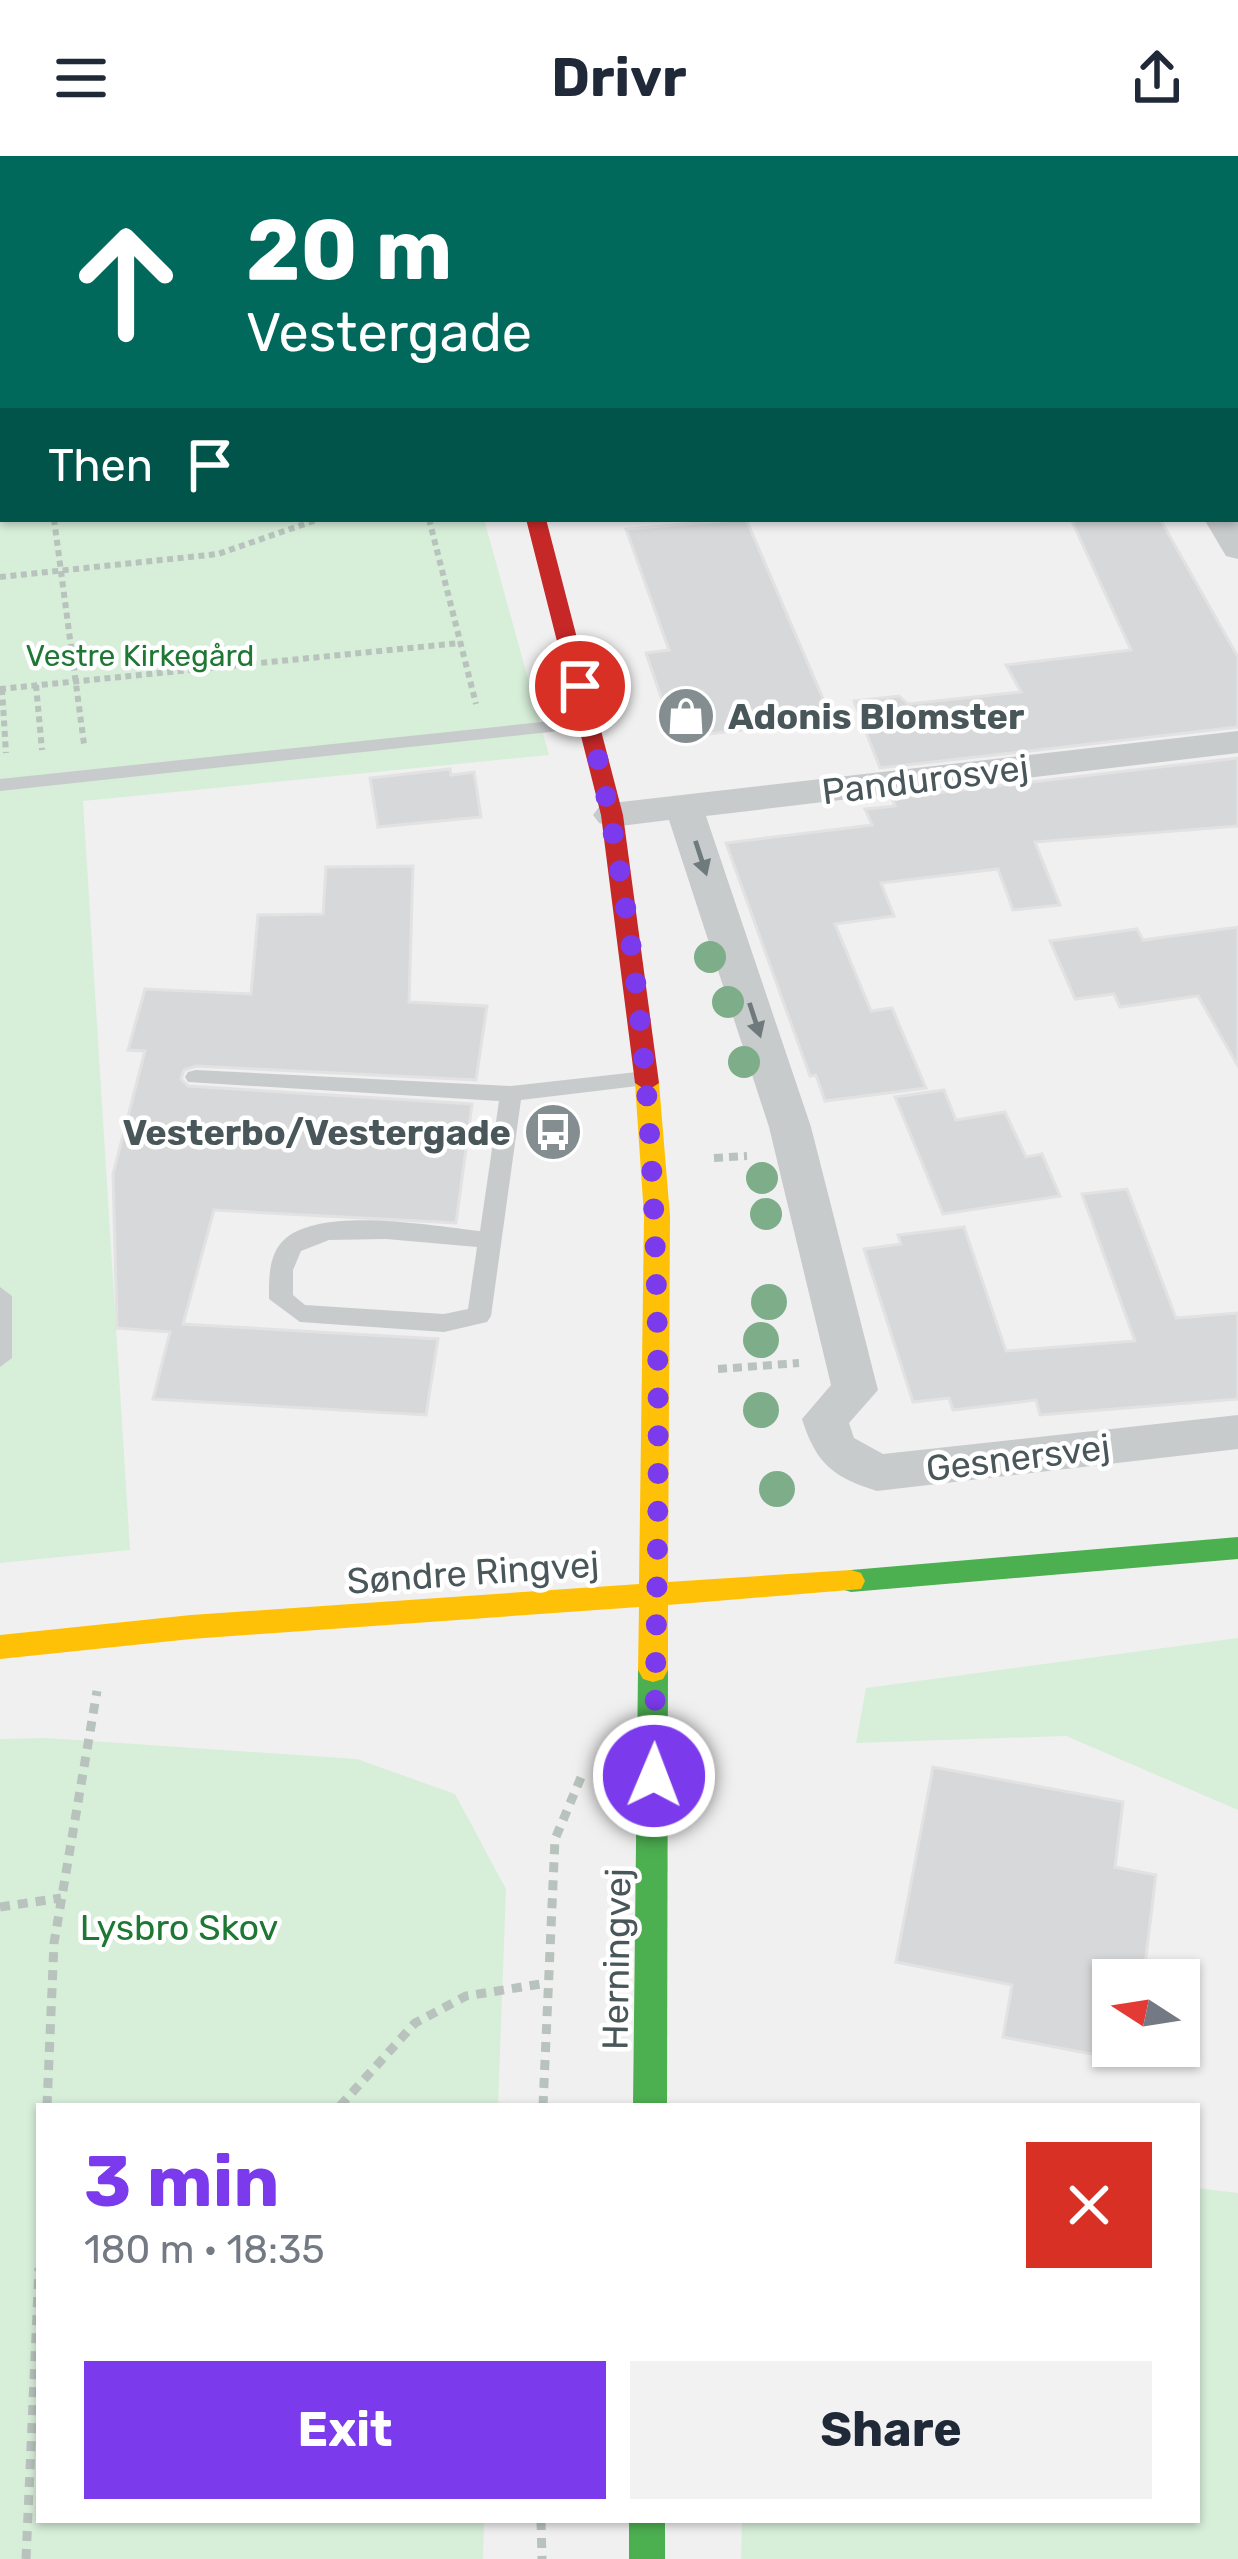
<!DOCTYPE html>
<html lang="en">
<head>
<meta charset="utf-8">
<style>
  body { margin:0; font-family:Rubik,sans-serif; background:#f2f2f3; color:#1f2937; height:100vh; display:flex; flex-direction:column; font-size:45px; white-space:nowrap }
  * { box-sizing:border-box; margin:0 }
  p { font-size:39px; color:#747a83 }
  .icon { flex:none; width:66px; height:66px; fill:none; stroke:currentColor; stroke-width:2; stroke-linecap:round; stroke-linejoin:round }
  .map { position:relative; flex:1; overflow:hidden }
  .drawer { position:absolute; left:36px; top:1947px; width:1164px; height:420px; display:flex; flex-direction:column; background:#fff; border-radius:0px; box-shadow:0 3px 9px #0004 }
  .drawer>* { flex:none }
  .guide { position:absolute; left:0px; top:0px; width:1239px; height:366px; box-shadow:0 3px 9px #0004; background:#00695c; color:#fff; overflow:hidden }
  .needle { width:78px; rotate:282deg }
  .controls { position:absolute; left:1092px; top:1803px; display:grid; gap:24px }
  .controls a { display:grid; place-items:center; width:108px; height:108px; border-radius:0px; background:#fff; box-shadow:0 3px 9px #0004; font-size:60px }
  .pin { position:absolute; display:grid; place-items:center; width:102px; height:102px; color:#fff; margin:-51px; border:6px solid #fff; border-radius:50%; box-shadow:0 3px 12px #0007 }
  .me { position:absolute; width:132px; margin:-66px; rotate:1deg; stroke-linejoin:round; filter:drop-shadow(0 0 9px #0008) }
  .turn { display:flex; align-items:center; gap:42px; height:252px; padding:0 48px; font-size:54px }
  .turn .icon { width:156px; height:156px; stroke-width:2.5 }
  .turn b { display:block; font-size:84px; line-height:102px }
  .then { display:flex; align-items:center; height:114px; padding:0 48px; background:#0003; gap:24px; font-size:45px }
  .round { display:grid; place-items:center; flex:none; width:126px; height:126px; border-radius:0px; background:#f2f2f3 }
  .headline { display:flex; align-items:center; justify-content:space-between; height:204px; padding:0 48px }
  h1 { font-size:72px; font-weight:700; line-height:90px; color:#7c3aed }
  .cta { display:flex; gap:24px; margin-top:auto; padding:24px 48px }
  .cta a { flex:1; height:138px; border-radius:0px; background:#7c3aed; color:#fff; font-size:48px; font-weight:700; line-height:138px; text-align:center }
  .cta a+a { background:#f2f2f3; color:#1f2937 }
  header { display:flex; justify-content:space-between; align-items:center; height:156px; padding:0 48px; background:#fff; font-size:54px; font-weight:700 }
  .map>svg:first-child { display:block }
  .green { fill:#d7eed9 }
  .building { fill:#d7d8d9; stroke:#e2e2e3; stroke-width:3 }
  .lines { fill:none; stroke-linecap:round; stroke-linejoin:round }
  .path-far2 { stroke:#b8c3bd; stroke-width:6; stroke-dasharray:6 4.5; stroke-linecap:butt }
  .path-far1 { stroke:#b8c3bd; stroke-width:8; stroke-dasharray:9 6; stroke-linecap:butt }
  .path { stroke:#b8c3bd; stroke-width:9; stroke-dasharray:10 8; stroke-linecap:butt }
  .lane { fill:#c8cbcc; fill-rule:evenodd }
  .street { fill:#c8cbcc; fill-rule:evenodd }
  .fast { fill:#4caf50; fill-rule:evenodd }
  .slow { fill:#ffc107; fill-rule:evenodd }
  .jam { fill:#c62828; fill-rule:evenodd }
  .tree { fill:#7dae89 }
  .oneway { fill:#6f7a7d }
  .route { stroke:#7c3aed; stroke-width:21; stroke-dasharray:0 37.8 }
  .labels { text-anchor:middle; stroke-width:9; stroke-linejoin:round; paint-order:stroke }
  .far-park-label { font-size:30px; fill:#1e7834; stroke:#fff }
  .poi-label { font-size:36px; font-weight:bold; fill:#49575b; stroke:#fff; text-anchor:start }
  .street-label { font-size:36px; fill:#49575b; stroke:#fff }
  .park-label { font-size:36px; fill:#1e7834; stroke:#fff }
</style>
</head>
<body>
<header><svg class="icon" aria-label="menu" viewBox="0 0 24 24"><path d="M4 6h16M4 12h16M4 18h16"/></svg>Drivr<svg class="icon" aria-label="share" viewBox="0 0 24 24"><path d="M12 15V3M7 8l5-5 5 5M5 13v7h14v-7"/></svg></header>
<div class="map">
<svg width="1238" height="2403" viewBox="0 0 1238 2403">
  <rect width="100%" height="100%" fill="#f1f0f0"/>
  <g class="green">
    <path d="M 0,34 L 3,363 L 484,363 L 549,599 L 83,645 L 130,1394 L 0,1407 Z"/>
    <path d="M 1238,1482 L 1238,1654 L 1066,1580 L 856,1587 L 866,1532 Z"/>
    <path d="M 47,1582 L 357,1603 L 455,1638 L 506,1733 L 498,1950 L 39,1950 L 39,2364 L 484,2364 L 483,2403 L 0,2403 L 0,1583 Z"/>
    <path d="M 1197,2032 L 1238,2037 L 1238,2403 L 741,2403 L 742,2364 L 1197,2364 Z"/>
  </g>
  <g class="building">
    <path d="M 746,363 L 827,552 L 753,561 L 757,572 L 675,582 L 646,497 L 669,494 L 626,373 Z"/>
    <path d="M 1071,363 L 1160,363 L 1238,501 L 1238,571 L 880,612 L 854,545 L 899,540 L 908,548 L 1021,536 L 1006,509 L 1131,494 Z"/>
    <path d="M 1238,602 L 1238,670 L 1035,686 L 1060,749 L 1013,754 L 998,713 L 881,727 L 894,760 L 835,768 L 871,855 L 892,852 L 926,932 L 825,945 L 816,919 L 810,920 L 726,687 L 872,669 L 865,653 L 895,650 L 892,642 Z"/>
    <path d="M 450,613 L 451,619 L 474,616 L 481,661 L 378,671 L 370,622 Z"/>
    <path d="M 413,710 L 409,846 L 487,850 L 476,924 L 196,910 L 184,914 L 181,923 L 188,930 L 472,948 L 456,1067 L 214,1054 L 183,1168 L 438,1183 L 426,1259 L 153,1243 L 170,1176 L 117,1172 L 113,1018 L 145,895 L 128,894 L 145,833 L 251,838 L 258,759 L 323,758 L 326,711 Z"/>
    <path d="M 1238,771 L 1238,910 L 1198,840 L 1120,851 L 1114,838 L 1075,843 L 1050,785 L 1137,773 L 1143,784 Z"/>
    <path d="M 944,934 L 956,964 L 1005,956 L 1026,1001 L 1042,998 L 1060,1040 L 943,1058 L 895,941 Z"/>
    <path d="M 1127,1033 L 1176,1162 L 1238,1157 L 1238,1243 L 1040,1259 L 1036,1244 L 953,1254 L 949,1242 L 913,1246 L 864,1093 L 901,1088 L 898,1079 L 964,1071 L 1006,1195 L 1135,1185 L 1082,1038 Z"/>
    <path d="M 933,1611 L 1123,1646 L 1115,1711 L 1156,1719 L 1143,1824 L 1113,1824 L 1113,1890 L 1135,1890 L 1133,1906 L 1003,1881 L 1012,1829 L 896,1806 Z"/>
  </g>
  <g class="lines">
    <g class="path-far2">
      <path d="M 0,110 L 3,105"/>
      <path d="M 54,363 L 84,588"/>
      <path d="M 429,363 L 476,548"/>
      <path d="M 0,421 L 218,398 L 319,363"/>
      <path d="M 36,529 L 42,594"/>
      <path d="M 0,533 L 460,487"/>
      <path d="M 2,533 L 6,597"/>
    </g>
    <g class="path-far1">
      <path d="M 714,1002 L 747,1000"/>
      <path d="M 718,1213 L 799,1207"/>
    </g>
    <g class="path">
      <path d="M 0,1751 L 61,1742"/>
      <path d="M 47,1950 L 54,1787 L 97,1535"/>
      <path d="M 340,1950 L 415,1867 L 466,1840 L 547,1827"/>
      <path d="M 543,1950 L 555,1683 L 582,1619"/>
      <path d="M 541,2364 L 542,2403"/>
      <path d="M 26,2403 L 39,2112"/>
    </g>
    <g class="lane">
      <path d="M 105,0 L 147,0 L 103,3 Z"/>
      <path d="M 3,9 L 3,19 L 0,20 L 0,10 Z"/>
      <path d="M 590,561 L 600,567 L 597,571 L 0,635 L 0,623 Z"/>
      <path d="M 196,914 L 511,930 L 646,915 L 657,922 L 646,929 L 521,944 L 491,1160 L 487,1166 L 444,1176 L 300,1166 L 269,1143 C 269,1122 268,1097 286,1082 C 326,1050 432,1070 480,1075 L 499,945 L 188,926 L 185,921 L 188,916 ZM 386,1083 L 477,1091 L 468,1153 L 444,1158 L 305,1149 L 293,1139 L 293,1114 L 301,1095 L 329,1084 Z"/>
      <path d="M 0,1131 L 12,1140 L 12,1202 L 0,1211 Z"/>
    </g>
    <g class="street">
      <path d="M 1161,0 L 1189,0 L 1190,3 L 1162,3 Z"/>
      <path d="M 1236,94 L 1238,95 L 1238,115 L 1236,114 Z"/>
      <path d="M 1236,360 L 1238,363 L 1238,403 L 1226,400 L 1204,363 Z"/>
      <path d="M 1238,575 L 1238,597 L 706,660 L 811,971 L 878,1234 L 849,1267 L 854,1282 L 883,1298 L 1238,1259 L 1238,1293 L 877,1335 C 832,1321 816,1307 802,1263 L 831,1229 L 769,971 L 669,664 L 612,671 L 599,667 L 593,659 L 599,651 L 612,647 Z"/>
    </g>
    <g class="fast">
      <path d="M 1238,1381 L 1238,1403 L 851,1436 L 841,1433 L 837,1425 L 841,1417 L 851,1414 Z"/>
      <path d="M 653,1502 L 663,1505 L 668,1514 L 667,1950 L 633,1950 L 638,1514 L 643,1505 Z"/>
      <rect x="629" y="2364" width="36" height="39"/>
    </g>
    <g class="slow">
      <path d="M 416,0 L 434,0 L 435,3 L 417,3 Z"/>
      <path d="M 647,919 L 659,927 L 670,1060 L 668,1426 L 851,1414 L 861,1417 L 865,1425 L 861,1433 L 668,1449 L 668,1514 L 663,1523 L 653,1526 L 643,1523 L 638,1514 L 639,1451 L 191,1483 L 0,1503 L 0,1479 L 191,1459 L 639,1428 L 644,1060 L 635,927 Z"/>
    </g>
    <path class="jam" d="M 526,363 L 546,363 L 623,659 L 659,927 L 647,935 L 635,927 L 601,659 Z"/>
  </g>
  <g class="tree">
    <circle cx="710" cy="801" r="16"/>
    <circle cx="728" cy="846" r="16"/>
    <circle cx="744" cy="906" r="16"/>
    <circle cx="762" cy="1022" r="16"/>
    <circle cx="766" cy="1058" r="16"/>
    <circle cx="769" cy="1146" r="18"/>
    <circle cx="761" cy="1184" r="18"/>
    <circle cx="761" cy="1254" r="18"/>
    <circle cx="777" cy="1333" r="18"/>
  </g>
  <defs><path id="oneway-solid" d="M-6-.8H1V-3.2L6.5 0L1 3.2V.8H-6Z" transform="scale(3)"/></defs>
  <g class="oneway">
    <use href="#oneway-solid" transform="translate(701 702) rotate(72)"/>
    <use href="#oneway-solid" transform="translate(755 864) rotate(72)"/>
  </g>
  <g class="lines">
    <path class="route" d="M 580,530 C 675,886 659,1255 654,1620"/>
  </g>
  <defs>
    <symbol id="shop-disc" viewBox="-11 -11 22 22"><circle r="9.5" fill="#848d8f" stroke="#fff"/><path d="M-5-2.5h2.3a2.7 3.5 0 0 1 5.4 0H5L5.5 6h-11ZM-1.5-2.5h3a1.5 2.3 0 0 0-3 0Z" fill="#fff"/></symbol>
    <symbol id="bus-disc" viewBox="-11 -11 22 22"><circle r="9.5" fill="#848d8f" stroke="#fff"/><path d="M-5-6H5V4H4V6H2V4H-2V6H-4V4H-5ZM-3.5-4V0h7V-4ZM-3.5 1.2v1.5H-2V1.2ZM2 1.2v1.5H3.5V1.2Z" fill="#fff"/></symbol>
  </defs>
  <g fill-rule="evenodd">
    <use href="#shop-disc" x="653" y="527" width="66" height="66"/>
    <use href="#bus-disc" x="520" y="943" width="66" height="66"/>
  </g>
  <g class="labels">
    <g class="far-park-label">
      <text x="140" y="510">Vestre Kirkegård</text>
    </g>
    <g class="poi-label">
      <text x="728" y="573">Adonis Blomster</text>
      <text x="511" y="989" text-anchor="end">Vesterbo/Vestergade</text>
    </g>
    <g class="street-label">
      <text transform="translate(925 623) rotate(-7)" y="13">Pandurosvej</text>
      <text transform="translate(1018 1301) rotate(-7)" y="13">Gesnersvej</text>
      <text transform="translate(473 1416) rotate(-4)" y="13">Søndre Ringvej</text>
      <text transform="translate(616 1803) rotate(-89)" y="13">Herningvej</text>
    </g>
    <g class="park-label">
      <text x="179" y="1784">Lysbro Skov</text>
    </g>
  </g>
</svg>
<div class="controls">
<a><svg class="needle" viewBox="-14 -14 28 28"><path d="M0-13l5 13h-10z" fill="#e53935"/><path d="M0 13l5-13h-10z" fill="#747a83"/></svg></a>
</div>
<div class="pin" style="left:580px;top:530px;background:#d93025"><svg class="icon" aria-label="arrive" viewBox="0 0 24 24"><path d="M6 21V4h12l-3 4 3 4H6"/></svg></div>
<svg class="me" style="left:654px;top:1620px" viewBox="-20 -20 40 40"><circle r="17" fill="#7c3aed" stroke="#fff" stroke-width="3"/><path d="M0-11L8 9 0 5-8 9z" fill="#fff"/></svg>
<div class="guide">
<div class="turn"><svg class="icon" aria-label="ahead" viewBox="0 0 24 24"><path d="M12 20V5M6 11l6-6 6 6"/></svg><div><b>20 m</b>Vestergade</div></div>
<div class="then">Then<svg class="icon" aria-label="arrive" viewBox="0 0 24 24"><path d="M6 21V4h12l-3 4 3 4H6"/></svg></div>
</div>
<section class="drawer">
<div class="headline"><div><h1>3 min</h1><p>180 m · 18:35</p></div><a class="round" style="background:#d93025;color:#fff"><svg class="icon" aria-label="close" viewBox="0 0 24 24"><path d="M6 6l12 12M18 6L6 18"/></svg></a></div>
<div class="cta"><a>Exit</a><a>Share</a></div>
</section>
</div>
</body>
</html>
